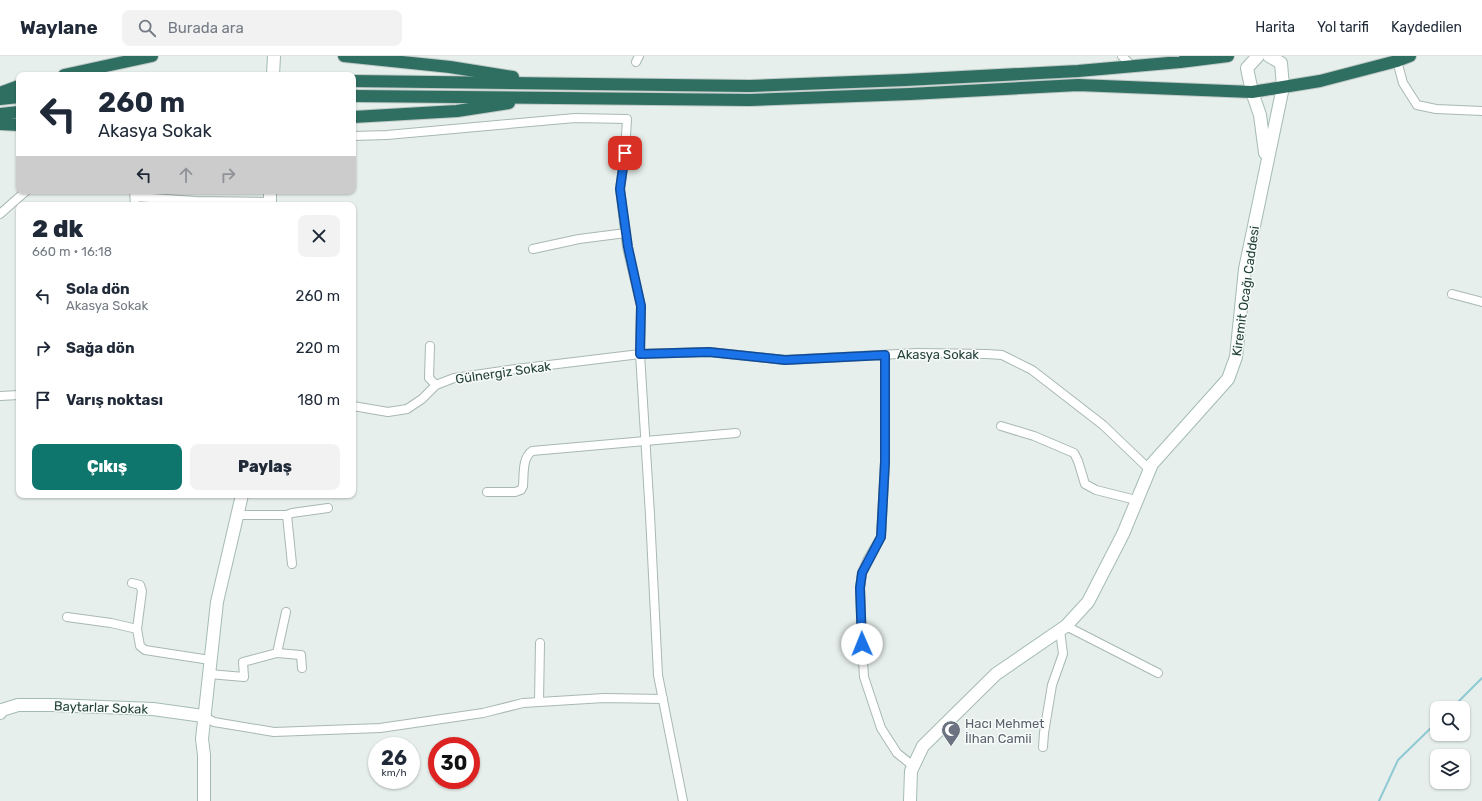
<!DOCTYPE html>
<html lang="tr">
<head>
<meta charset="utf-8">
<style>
  body { margin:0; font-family:Rubik,sans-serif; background:#f2f2f3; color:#1f2937; height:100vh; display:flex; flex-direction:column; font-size:15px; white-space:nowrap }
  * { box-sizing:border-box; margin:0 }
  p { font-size:13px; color:#747a83 }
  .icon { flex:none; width:22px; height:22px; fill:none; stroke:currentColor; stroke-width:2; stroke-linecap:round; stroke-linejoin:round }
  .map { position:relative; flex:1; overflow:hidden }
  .drawer { position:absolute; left:16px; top:146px; width:340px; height:296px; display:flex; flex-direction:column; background:#fff; border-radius:8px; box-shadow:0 1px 3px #0004 }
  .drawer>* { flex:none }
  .hud { position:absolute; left:16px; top:16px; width:340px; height:122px; border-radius:8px; box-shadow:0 1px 3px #0004; background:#fff; color:#1f2937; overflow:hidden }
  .buttons { position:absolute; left:1430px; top:645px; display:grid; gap:8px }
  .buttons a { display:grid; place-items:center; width:40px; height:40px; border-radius:8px; background:#fff; box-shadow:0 1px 3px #0004; font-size:20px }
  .speed { position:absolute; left:368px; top:681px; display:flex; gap:8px; font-size:20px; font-weight:700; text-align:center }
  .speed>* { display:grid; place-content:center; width:52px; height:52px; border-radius:50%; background:#fff; box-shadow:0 1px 3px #0004; line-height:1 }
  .speed small { font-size:10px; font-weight:400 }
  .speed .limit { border:6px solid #d22; background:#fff; color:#111 }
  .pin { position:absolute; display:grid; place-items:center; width:34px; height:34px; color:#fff; margin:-17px; border-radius:8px; box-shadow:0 2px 6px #0006 }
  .me { position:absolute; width:44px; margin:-22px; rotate:359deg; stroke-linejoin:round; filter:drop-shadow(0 0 3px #0008) }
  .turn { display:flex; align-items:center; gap:14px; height:84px; padding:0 16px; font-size:18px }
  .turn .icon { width:52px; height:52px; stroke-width:2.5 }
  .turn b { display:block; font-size:28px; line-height:34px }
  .lanes { display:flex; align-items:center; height:38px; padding:0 16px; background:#0003; justify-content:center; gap:20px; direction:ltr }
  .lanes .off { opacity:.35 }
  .round { display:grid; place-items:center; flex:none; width:42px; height:42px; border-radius:8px; background:#f2f2f3 }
  .head { display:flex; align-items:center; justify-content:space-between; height:68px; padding:0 16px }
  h1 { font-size:24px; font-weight:800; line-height:30px }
  .primary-button { display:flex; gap:8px; margin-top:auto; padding:8px 16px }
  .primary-button a { flex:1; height:46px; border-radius:8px; background:#0f766e; color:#fff; font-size:16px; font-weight:800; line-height:46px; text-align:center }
  .primary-button a+a { background:#f2f2f3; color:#1f2937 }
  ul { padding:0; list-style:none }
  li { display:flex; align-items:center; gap:12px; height:52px; padding:0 16px }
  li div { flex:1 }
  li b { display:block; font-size:15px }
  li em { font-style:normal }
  header { display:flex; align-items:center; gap:24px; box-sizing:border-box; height:56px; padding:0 20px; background:#fff; border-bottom:1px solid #e0e1e3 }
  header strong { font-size:19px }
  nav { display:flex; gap:22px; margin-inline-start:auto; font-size:14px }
  .search { width:280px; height:36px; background:#f2f2f3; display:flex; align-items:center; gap:10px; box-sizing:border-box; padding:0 14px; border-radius:8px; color:#747a83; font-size:15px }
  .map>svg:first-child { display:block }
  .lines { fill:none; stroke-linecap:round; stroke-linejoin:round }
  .stream { stroke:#8ec9d4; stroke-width:2 }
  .street-casing { stroke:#a8b8b2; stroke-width:10 }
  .secondary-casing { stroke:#a4bbb3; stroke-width:14 }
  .highway-casing { stroke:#c2cac8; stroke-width:14 }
  .street { stroke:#fff; stroke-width:8 }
  .secondary { stroke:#fff; stroke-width:12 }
  .highway { stroke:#2f6f62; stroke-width:12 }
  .route-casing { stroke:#114b97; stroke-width:10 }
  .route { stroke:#1a73e8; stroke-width:7 }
  .labels { text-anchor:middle; stroke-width:3; stroke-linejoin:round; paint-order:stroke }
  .street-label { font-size:13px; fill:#24423a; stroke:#f7fbf9 }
  .worship-label { font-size:13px; fill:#5b616d; stroke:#f7fbf9; text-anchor:start }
</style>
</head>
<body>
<header>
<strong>Waylane</strong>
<div class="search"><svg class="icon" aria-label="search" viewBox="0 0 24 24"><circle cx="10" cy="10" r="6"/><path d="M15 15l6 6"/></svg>Burada ara</div>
<nav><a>Harita</a><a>Yol tarifi</a><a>Kaydedilen</a></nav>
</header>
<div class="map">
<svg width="1482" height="745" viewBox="0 0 1482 745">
  <rect width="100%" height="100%" fill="#e6efeb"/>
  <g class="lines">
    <g class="stream">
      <path d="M 1452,652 L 1482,622"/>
      <path d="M 1379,745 L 1398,704 L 1437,666"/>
    </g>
    <defs>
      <g id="street">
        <path d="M 1122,0 L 1132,10"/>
        <path d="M 1397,5 L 1403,27 L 1417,49 L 1436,53 L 1482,55"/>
        <path d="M 636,6 L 639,0"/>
        <path d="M 353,80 L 387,79 L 575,62 L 627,63 L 625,97 L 620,133 L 627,191 L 641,250 L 640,298 L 650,459 L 658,619 L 683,745"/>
        <path d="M 134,135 L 135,149"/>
        <path d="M 135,141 L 196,145 L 270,146"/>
        <path d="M 0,158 L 26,135"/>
        <path d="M 533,193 L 579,183 L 626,177"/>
        <path d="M 1452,238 L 1482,246"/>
        <path d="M 430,290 L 429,322 L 436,329"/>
        <path d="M 885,299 L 885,406 L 881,481 L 868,503 L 862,517 L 860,532 L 862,588 L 864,621 L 881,672 L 897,697 L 913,710"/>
        <path d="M 0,340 L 19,339"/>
        <path d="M 353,350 L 388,356 L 407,353 L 422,343 L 436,329 L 454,322 L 516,313 L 640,298 L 709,296 L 785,304 L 917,297 L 987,298 L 1002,299 L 1032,314 L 1103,369 L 1149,413"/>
        <path d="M 1001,370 L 1034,380 L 1074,397 L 1078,405 L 1085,428 L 1096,434 L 1136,444"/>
        <path d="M 487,436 L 515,436 L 521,434 L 523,430 C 524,419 522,402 532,395 L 736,377"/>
        <path d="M 238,459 L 287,459 L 292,457 L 328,452"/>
        <path d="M 287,459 L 292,508"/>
        <path d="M 132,527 L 140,529 L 142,535 L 137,573 L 140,590 L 145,594 L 210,604"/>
        <path d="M 67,561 L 111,567 L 137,573"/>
        <path d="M 1066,570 L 1158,617"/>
        <path d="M 277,597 L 301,599 L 302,612"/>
        <path d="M 209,618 L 244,621 L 243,606 L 277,597 L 286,556"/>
        <path d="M 539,646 L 540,587"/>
        <path d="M 203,660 L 214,666 L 274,676 L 380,672 L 483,657 L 523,647 L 604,642 L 663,643"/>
        <path d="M 1043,691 L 1044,677 L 1052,629 L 1063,598 L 1060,574"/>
      </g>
      <g id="secondary">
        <path d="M 1258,0 L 1247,12 L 1252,36 L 1260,59 L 1265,97"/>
        <path d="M 273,19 L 274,0"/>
        <path d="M 270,149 L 270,135"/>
        <path d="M 0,657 L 2,654 L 18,649 L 53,649 L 153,653 L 203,660"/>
        <path d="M 204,745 L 204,699 L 202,683 L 217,546 L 242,439"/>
        <path d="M 910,745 L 911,715 L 923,690 L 996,618 L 1066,570 L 1088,546 L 1123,478 L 1152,408 L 1228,323 L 1236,301 L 1245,213 L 1283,31 L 1281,7 L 1269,0"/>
      </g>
      <g id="highway">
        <path d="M 344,0 L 450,11 L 513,21"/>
        <path d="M 64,19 L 152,0"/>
        <path d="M 353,25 L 750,30 L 905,24 L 1078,15 L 1180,6 L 1228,0"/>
        <path d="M 0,37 L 19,30"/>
        <path d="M 353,40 L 750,44 L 910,38 L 1078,29 L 1252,36 L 1320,25 L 1397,5 L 1410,0"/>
        <path d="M 0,43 L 19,41"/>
        <path d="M 0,58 L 19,56"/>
        <path d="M 353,61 L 457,55 L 509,47"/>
        <path d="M 0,68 L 19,69"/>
      </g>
    </defs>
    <use href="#street" class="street-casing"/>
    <use href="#secondary" class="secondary-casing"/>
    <use href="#highway" class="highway-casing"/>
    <use href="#street" class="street"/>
    <use href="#secondary" class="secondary"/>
    <use href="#highway" class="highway"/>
  </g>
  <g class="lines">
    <defs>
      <path id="route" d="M 625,97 L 620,133 L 628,191 L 641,250 L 640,298 L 709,296 L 785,304 L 885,299 L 885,406 L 881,481 L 862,517 L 860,532 L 862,588"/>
    </defs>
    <use href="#route" class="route-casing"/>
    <use href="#route" class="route"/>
  </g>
  <defs>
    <symbol id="mosque-pin" viewBox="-11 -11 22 30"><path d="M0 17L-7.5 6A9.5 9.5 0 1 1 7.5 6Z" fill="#6b7280" stroke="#f7fbf9"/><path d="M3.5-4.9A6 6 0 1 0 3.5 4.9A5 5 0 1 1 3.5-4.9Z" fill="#fff"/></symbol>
  </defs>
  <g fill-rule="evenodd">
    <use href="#mosque-pin" x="940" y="663" width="22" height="30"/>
  </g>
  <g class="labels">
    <g class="street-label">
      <text transform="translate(1245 235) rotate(-82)" y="5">Kiremit Ocağı Caddesi</text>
      <text x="938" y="303">Akasya Sokak</text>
      <text transform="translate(503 316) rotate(-8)" y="5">Gülnergiz Sokak</text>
      <text transform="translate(101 651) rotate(2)" y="5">Baytarlar Sokak</text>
    </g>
    <g class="worship-label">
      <text x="965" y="672">Hacı Mehmet<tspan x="965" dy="15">İlhan Camii</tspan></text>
    </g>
  </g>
</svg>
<div class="buttons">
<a><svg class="icon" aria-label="search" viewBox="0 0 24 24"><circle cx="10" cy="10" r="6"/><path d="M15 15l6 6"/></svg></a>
<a><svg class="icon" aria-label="layers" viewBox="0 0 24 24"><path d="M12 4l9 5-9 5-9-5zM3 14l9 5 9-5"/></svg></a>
</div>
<div class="speed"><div>26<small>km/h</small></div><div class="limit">30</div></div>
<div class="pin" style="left:625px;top:97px;background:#d93025"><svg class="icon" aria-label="arrive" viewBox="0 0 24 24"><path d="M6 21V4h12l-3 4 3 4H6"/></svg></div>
<svg class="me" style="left:862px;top:588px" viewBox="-20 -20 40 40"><circle r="19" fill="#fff"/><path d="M0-13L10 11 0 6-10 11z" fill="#1a73e8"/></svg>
<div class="hud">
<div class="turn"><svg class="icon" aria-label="left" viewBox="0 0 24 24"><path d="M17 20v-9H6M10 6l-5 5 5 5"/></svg><div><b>260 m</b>Akasya Sokak</div></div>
<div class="lanes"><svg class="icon" aria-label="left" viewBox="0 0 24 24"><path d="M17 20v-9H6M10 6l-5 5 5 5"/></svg><svg class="icon off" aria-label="ahead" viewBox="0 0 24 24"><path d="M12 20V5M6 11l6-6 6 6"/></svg><svg class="icon off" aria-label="right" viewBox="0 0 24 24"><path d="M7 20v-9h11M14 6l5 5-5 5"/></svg></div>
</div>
<section class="drawer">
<div class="head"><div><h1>2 dk</h1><p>660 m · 16:18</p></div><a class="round"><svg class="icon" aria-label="close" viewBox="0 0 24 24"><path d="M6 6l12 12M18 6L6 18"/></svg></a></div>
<ul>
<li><svg class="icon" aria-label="left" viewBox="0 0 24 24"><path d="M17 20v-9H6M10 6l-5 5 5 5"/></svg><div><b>Sola dön</b><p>Akasya Sokak</p></div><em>260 m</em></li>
<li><svg class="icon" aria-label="right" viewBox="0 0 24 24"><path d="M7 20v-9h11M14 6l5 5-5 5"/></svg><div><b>Sağa dön</b></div><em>220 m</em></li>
<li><svg class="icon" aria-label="arrive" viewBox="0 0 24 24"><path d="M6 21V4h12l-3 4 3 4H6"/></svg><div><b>Varış noktası</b></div><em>180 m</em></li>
</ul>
<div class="primary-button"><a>Çıkış</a><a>Paylaş</a></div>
</section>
</div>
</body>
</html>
